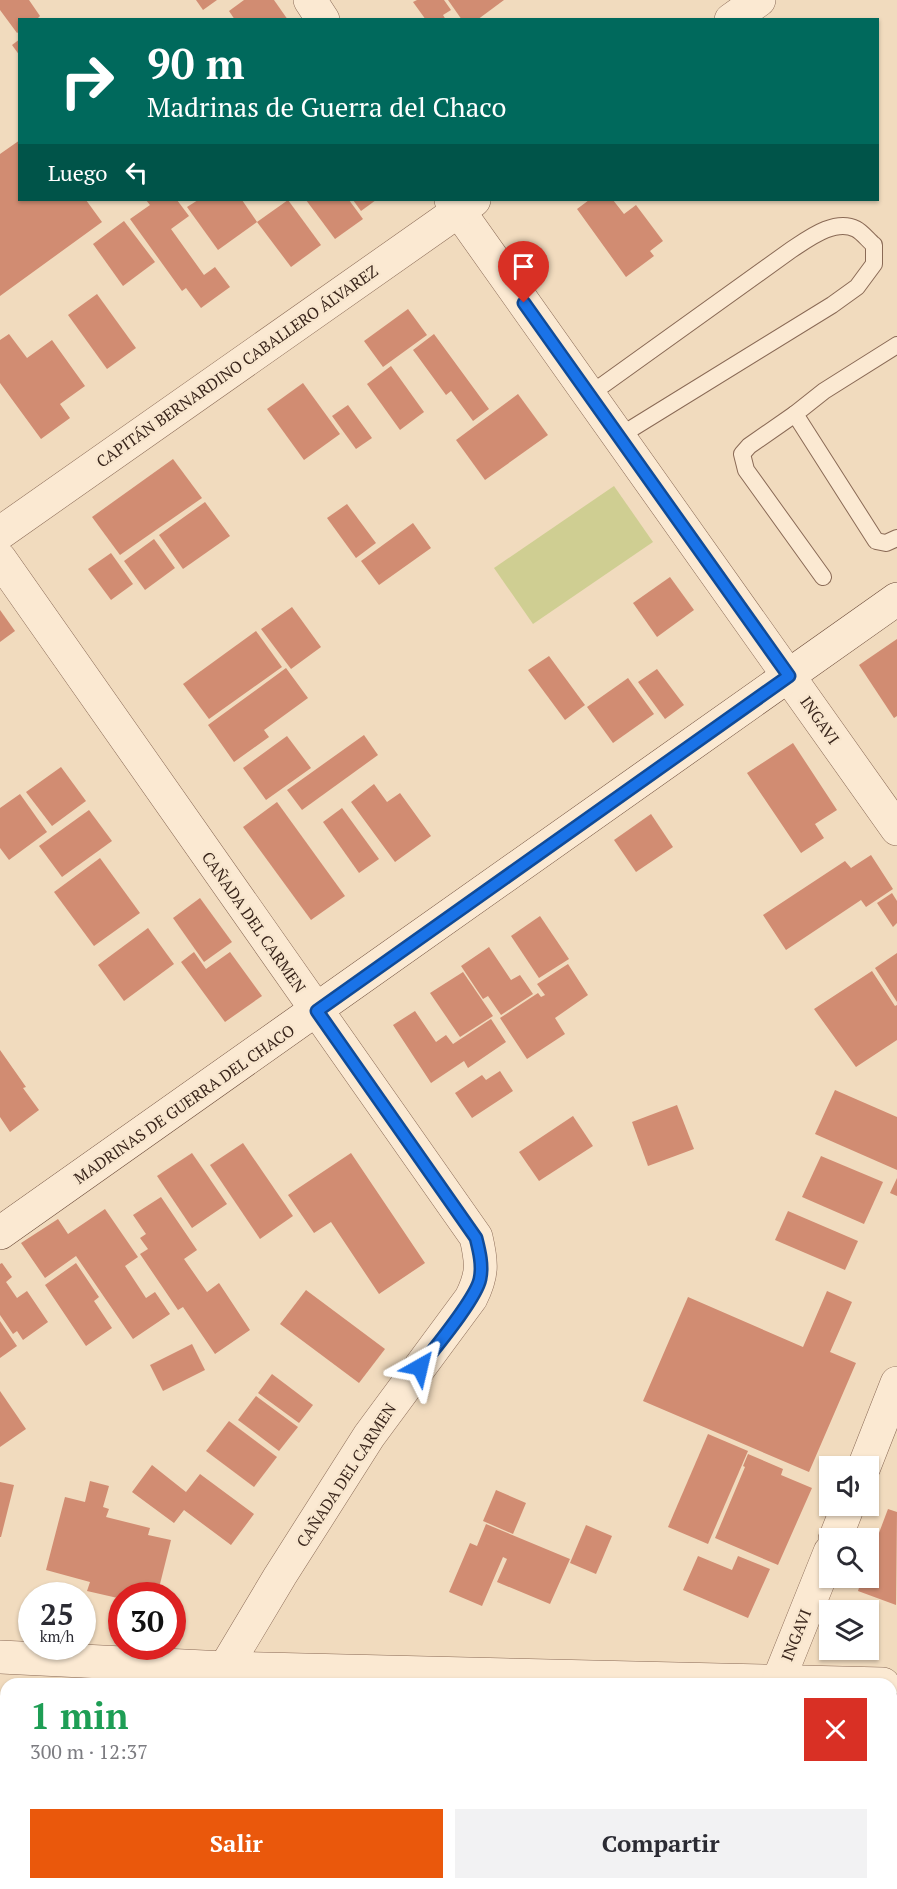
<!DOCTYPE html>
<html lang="es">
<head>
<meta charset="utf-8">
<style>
  body { margin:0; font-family:"PT Serif",serif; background:#f2f2f3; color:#2b2b33; height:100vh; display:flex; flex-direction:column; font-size:22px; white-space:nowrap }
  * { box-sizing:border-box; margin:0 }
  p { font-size:20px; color:#7c7c81 }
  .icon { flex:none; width:33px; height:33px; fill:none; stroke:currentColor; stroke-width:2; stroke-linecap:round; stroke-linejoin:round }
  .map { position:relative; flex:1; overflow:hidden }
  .panel { position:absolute; left:0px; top:1678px; width:897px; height:212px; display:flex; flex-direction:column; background:#fff; border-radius:18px 18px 0 0; box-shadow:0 2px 4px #0004 }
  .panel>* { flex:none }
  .top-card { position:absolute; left:18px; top:18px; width:861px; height:183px; border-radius:0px; box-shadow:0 2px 4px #0004; background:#00695c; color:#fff; overflow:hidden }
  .controls { position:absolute; left:819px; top:1456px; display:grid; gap:12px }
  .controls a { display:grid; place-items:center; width:60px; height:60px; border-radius:0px; background:#fff; box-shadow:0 2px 4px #0004; font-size:30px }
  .speed { position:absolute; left:18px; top:1582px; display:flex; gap:12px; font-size:30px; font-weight:700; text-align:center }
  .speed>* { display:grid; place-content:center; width:78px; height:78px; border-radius:50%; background:#fff; box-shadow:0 2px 4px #0004; line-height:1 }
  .speed small { font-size:15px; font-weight:400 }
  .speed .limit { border:9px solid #d22; background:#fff; color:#111 }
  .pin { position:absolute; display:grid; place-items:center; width:51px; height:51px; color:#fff; margin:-62px -26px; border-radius:50% 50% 50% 0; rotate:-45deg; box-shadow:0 0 6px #0007 }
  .pin .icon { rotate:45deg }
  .me { position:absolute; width:66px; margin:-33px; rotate:37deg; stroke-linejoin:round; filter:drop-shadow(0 0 4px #0008) }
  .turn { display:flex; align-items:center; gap:21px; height:126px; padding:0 30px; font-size:27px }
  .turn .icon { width:78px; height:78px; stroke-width:2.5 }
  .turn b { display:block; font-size:42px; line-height:51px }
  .then { display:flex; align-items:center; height:57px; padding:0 30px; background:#0003; gap:12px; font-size:22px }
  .round { display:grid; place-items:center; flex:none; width:63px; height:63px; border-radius:0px; background:#f2f2f3 }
  .headline { display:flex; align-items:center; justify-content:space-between; height:102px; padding:0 30px }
  h1 { font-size:36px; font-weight:700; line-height:45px; color:#1e9e55 }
  .button { display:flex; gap:12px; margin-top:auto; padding:12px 30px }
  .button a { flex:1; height:69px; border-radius:0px; background:#ea580c; color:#fff; font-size:24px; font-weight:700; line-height:69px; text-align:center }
  .button a+a { background:#f2f2f3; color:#2b2b33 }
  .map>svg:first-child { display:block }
  .green { fill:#cfce92 }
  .building { fill:#d18c72 }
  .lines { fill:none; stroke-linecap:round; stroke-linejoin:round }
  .lane-casing { stroke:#8a6a56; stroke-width:18 }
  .street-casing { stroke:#8a6a56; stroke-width:34 }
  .secondary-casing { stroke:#6c4b39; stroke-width:34 }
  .lane { stroke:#fbe9d2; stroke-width:16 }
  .street { stroke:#fbe9d2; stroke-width:33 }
  .secondary { stroke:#fbe9d2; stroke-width:33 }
  .route-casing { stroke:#114b97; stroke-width:15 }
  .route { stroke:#1a73e8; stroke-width:10 }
  .labels { text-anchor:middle; stroke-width:5; stroke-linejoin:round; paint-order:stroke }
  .street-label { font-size:16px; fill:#39251b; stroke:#f8e6ce }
</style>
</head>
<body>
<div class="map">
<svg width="897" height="1889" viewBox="0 0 897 1889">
  <rect width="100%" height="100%" fill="#f1dbbe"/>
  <path class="green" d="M 614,486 L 653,542 L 533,624 L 494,568 Z"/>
  <g class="building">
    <path d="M 0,0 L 29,0 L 40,16 L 36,20 L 20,20 L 20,31 L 17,33 L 0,10 Z"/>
    <path d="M 196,0 L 217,0 L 203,10 Z"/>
    <path d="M 244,0 L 274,0 L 288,20 L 235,20 L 229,11 Z"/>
    <path d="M 417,0 L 444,0 L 451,10 L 443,15 L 446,20 L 426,20 L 413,2 Z"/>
    <path d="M 448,0 L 504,0 L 477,20 L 462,20 Z"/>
    <path d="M 20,39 L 20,56 L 12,45 Z"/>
    <path d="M 20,140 L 20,200 L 86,200 L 102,222 L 0,296 L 0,154 Z"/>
    <path d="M 146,200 L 177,200 L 189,216 L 171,229 L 204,275 L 215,267 L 230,287 L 201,308 L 186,288 L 182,291 L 130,219 L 150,205 Z"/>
    <path d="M 198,200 L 242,200 L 257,222 L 218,250 L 187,207 Z"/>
    <path d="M 288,200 L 321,245 L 291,267 L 257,222 Z"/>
    <path d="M 306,200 L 349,200 L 363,219 L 335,239 Z"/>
    <path d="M 353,200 L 376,200 L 361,211 Z"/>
    <path d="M 589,200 L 613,200 L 624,214 L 636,205 L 663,241 L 650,251 L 654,256 L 626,277 L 577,209 Z"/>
    <path d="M 124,221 L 155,262 L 123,286 L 93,244 Z"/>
    <path d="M 97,294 L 136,348 L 107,369 L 68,315 Z"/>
    <path d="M 408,309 L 427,335 L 383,367 L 364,341 Z"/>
    <path d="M 9,334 L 27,358 L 52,340 L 85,386 L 60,404 L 70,418 L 41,439 L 0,383 L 0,340 Z"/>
    <path d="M 434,334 L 489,409 L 473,421 L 451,391 L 446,395 L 413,350 Z"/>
    <path d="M 391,366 L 424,412 L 400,430 L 367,384 Z"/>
    <path d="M 303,383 L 340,434 L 304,460 L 267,409 Z"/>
    <path d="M 518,394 L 548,435 L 485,480 L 456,440 Z"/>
    <path d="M 348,405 L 372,438 L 356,449 L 332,416 Z"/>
    <path d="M 173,459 L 202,498 L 120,555 L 92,517 Z"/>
    <path d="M 205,502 L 230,536 L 183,569 L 159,535 Z"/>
    <path d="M 347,504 L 376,543 L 356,558 L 327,518 Z"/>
    <path d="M 413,523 L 431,548 L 379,585 L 361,561 Z"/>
    <path d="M 154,539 L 175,568 L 145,590 L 124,561 Z"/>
    <path d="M 111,553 L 133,584 L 111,600 L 88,569 Z"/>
    <path d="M 670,577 L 694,610 L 657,637 L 633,603 Z"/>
    <path d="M 292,607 L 321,647 L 291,669 L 261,629 Z"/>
    <path d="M 0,610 L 15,631 L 0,642 Z"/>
    <path d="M 256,631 L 282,667 L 209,719 L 183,684 Z"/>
    <path d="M 897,639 L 897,716 L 894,718 L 859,665 Z"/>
    <path d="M 549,656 L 585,705 L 565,720 L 528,670 Z"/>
    <path d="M 286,668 L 308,698 L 264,730 L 269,737 L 234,762 L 208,725 Z"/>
    <path d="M 657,669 L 684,705 L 665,719 L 638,682 Z"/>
    <path d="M 628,678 L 654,714 L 613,743 L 587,707 Z"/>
    <path d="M 364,735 L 378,755 L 302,810 L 287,790 Z"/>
    <path d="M 287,736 L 311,768 L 266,800 L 243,768 Z"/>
    <path d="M 793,743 L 837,810 L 815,824 L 824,838 L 801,853 L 747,773 Z"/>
    <path d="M 61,767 L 86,801 L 52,826 L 26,792 Z"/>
    <path d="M 374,784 L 387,802 L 400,793 L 431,836 L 395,862 L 351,802 Z"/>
    <path d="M 20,794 L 47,832 L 9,860 L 0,848 L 0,808 Z"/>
    <path d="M 277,802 L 345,896 L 311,920 L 243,827 Z"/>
    <path d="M 342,808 L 379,859 L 359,873 L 323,822 Z"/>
    <path d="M 89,810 L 112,841 L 62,877 L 39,846 Z"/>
    <path d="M 651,814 L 673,847 L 636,872 L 614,840 Z"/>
    <path d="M 871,855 L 893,889 L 866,907 L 861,900 L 786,950 L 763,915 L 845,861 L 851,868 Z"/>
    <path d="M 100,858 L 140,913 L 94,946 L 54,892 Z"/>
    <path d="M 892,893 L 897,901 L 897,923 L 893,927 L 877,903 Z"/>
    <path d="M 200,898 L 232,942 L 204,962 L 173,918 Z"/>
    <path d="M 540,916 L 569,959 L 539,978 L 511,936 Z"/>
    <path d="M 148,928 L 174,964 L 124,1001 L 98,965 Z"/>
    <path d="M 489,947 L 511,980 L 520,975 L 533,994 L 501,1015 L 488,996 L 483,999 L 461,966 Z"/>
    <path d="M 194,952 L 206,969 L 230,952 L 262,996 L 225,1022 L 181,962 Z"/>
    <path d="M 897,953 L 897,1002 L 875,968 Z"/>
    <path d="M 568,964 L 588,995 L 555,1018 L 565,1034 L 527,1059 L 500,1018 L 538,993 L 541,997 L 545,995 L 537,984 Z"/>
    <path d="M 872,971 L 895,1006 L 897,1005 L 897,1040 L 856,1067 L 814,1009 Z"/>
    <path d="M 463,972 L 493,1016 L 460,1037 L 430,993 Z"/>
    <path d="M 415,1011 L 436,1042 L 446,1035 L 453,1044 L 491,1019 L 506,1042 L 468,1068 L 464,1061 L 431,1083 L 393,1025 Z"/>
    <path d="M 0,1050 L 26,1087 L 23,1088 L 39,1110 L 10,1132 L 0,1117 Z"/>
    <path d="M 500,1071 L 513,1091 L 472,1118 L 455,1093 L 482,1075 L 486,1080 Z"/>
    <path d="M 835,1090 L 897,1117 L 897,1170 L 815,1134 Z"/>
    <path d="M 677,1105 L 694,1149 L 648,1166 L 632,1122 Z"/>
    <path d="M 573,1116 L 593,1146 L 539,1181 L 519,1152 Z"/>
    <path d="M 243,1143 L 293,1216 L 260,1239 L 210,1165 Z"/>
    <path d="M 192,1153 L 227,1204 L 192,1228 L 157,1176 Z"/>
    <path d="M 351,1153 L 425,1263 L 379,1294 L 331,1222 L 314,1233 L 288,1195 Z"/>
    <path d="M 821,1156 L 883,1182 L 864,1224 L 802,1197 Z"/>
    <path d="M 897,1178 L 897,1196 L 890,1193 Z"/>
    <path d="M 161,1197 L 197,1250 L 184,1259 L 207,1292 L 219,1283 L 250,1330 L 215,1354 L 183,1307 L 178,1310 L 140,1254 L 148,1249 L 140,1238 L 146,1234 L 133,1215 Z"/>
    <path d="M 105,1209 L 138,1257 L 125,1266 L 146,1298 L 155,1292 L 170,1314 L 133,1339 L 76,1256 L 45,1278 L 21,1243 L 58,1219 L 68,1234 Z"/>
    <path d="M 788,1211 L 858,1241 L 845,1270 L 775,1240 Z"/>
    <path d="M 2,1263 L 12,1277 L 6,1282 L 17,1298 L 27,1291 L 48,1322 L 23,1340 L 17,1331 L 13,1334 L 0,1315 L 0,1264 Z"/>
    <path d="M 76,1263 L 99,1297 L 94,1301 L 112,1328 L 86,1346 L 45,1285 Z"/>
    <path d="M 306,1290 L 385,1349 L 359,1383 L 280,1324 Z"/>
    <path d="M 827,1291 L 852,1302 L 830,1352 L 856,1363 L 809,1472 L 643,1401 L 688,1297 L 803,1347 Z"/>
    <path d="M 0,1321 L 17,1346 L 0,1358 Z"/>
    <path d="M 192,1344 L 205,1370 L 163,1391 L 150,1365 Z"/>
    <path d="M 272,1374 L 313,1405 L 299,1423 L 258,1393 Z"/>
    <path d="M 0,1391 L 26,1429 L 0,1447 Z"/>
    <path d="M 256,1396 L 298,1427 L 279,1451 L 238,1420 Z"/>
    <path d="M 229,1421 L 277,1457 L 254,1487 L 206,1451 Z"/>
    <path d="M 708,1434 L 748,1451 L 708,1544 L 668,1527 Z"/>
    <path d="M 748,1454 L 783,1469 L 781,1475 L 812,1488 L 778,1565 L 715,1538 L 745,1467 L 743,1466 Z"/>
    <path d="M 152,1465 L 186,1492 L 200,1474 L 254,1514 L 231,1545 L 184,1510 L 174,1523 L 132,1492 Z"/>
    <path d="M 90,1481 L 109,1486 L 103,1507 L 109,1509 L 106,1517 L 150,1528 L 148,1535 L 171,1540 L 157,1596 L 134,1591 L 133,1596 L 122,1596 L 122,1599 L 87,1591 L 90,1582 L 46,1570 L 65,1497 L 85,1502 Z"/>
    <path d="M 0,1482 L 14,1485 L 1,1537 L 0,1537 Z"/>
    <path d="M 496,1490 L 526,1503 L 513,1534 L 483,1521 Z"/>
    <path d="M 888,1509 L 897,1512 L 896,1605 L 858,1591 L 862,1578 L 868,1578 L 868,1562 Z"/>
    <path d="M 486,1524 L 570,1559 L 550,1604 L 497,1582 L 507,1559 L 503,1557 L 482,1606 L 449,1592 L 470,1543 L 477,1546 Z"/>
    <path d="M 586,1525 L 612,1536 L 596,1574 L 570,1563 Z"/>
    <path d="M 698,1556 L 732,1570 L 738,1556 L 770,1569 L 748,1618 L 683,1590 Z"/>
    <path d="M 6,1705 L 6,1740 L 0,1738 L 0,1724 Z"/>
    <path d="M 891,1753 L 897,1755 L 897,1836 L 891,1834 Z"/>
    <path d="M 891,1839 L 897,1840 L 897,1880 L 894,1889 L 852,1889 L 853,1884 L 891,1884 Z"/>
    <path d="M 92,1884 L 139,1884 L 138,1889 L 107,1889 Z"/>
    <path d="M 198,1884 L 237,1884 L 236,1889 L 197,1889 Z"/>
    <path d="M 470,1884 L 501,1884 L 500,1889 L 468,1889 Z"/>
    <path d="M 579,1884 L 602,1884 L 601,1889 L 594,1889 Z"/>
    <path d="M 657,1884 L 692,1884 L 691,1889 L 655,1889 Z"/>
  </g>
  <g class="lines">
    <defs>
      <g id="lane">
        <path d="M 897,345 L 824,391 L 795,414 L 876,541 L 886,543 L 897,538"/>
        <path d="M 589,395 L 791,250 C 808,239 835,218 856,229 C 862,232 868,240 874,245 L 874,264 L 857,287 L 832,305 L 618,437"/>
        <path d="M 795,414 L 749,446 L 742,454 L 746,470 L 823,577"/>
      </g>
      <g id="street">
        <path d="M 310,0 L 323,20"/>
        <path d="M 731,20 L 759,0"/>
        <path d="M 451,200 L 897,829"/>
        <path d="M 0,533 L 474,200"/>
        <path d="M 0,559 L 476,1237 C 482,1263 483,1274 471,1298 L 369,1436 L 280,1576 L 225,1668 L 221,1684"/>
        <path d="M 864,1467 L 897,1383"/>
        <path d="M 835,1539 L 848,1506"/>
        <path d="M 0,1657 L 225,1668 L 883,1684"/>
        <path d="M 777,1684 L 830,1552"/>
        <path d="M 169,1889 L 170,1884"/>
        <path d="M 725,1889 L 727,1884"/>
      </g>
      <path id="secondary" d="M 0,1233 L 897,599"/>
    </defs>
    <use href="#lane" class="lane-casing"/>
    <use href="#street" class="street-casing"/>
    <use href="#secondary" class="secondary-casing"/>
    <use href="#lane" class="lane"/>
    <use href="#street" class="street"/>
    <use href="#secondary" class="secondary"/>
  </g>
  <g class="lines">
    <defs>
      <path id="route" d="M 420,1367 C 434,1349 476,1299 480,1279 C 483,1265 479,1250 476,1238 L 317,1011 L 789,676 L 524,303"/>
    </defs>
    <use href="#route" class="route-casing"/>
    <use href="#route" class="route"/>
  </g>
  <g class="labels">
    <g class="street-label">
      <text transform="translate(237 366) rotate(-35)" y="6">CAPITÁN BERNARDINO CABALLERO ÁLVAREZ</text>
      <text transform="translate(820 720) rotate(55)" y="6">INGAVI</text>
      <text transform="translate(254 922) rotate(55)" y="6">CAÑADA DEL CARMEN</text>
      <text transform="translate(184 1104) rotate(-35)" y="6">MADRINAS DE GUERRA DEL CHACO</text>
      <text transform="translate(346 1475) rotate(-57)" y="6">CAÑADA DEL CARMEN</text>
      <text transform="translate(796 1635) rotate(-68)" y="6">INGAVI</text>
    </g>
  </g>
</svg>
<div class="controls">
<a><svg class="icon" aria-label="sound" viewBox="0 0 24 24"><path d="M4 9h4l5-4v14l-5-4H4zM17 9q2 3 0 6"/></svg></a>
<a><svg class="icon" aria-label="search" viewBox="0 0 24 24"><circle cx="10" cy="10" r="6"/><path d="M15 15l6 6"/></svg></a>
<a><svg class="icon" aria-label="layers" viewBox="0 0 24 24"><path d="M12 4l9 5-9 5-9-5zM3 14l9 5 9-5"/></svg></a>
</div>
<div class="speed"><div>25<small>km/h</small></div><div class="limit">30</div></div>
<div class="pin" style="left:524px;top:303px;background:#d93025"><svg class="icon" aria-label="arrive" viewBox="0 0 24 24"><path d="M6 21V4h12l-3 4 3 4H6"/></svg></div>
<svg class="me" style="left:420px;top:1367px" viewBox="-20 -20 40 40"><path d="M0-17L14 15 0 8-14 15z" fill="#1a73e8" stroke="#fff" stroke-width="4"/></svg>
<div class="top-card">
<div class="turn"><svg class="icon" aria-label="right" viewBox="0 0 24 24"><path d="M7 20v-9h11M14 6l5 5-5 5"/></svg><div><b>90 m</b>Madrinas de Guerra del Chaco</div></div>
<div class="then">Luego<svg class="icon" aria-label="left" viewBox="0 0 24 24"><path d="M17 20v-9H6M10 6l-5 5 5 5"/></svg></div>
</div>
<section class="panel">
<div class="headline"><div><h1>1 min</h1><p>300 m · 12:37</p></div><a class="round" style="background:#d93025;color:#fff"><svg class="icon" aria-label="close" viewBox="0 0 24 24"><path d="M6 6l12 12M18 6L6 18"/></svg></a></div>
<div class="button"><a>Salir</a><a>Compartir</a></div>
</section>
</div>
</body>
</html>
